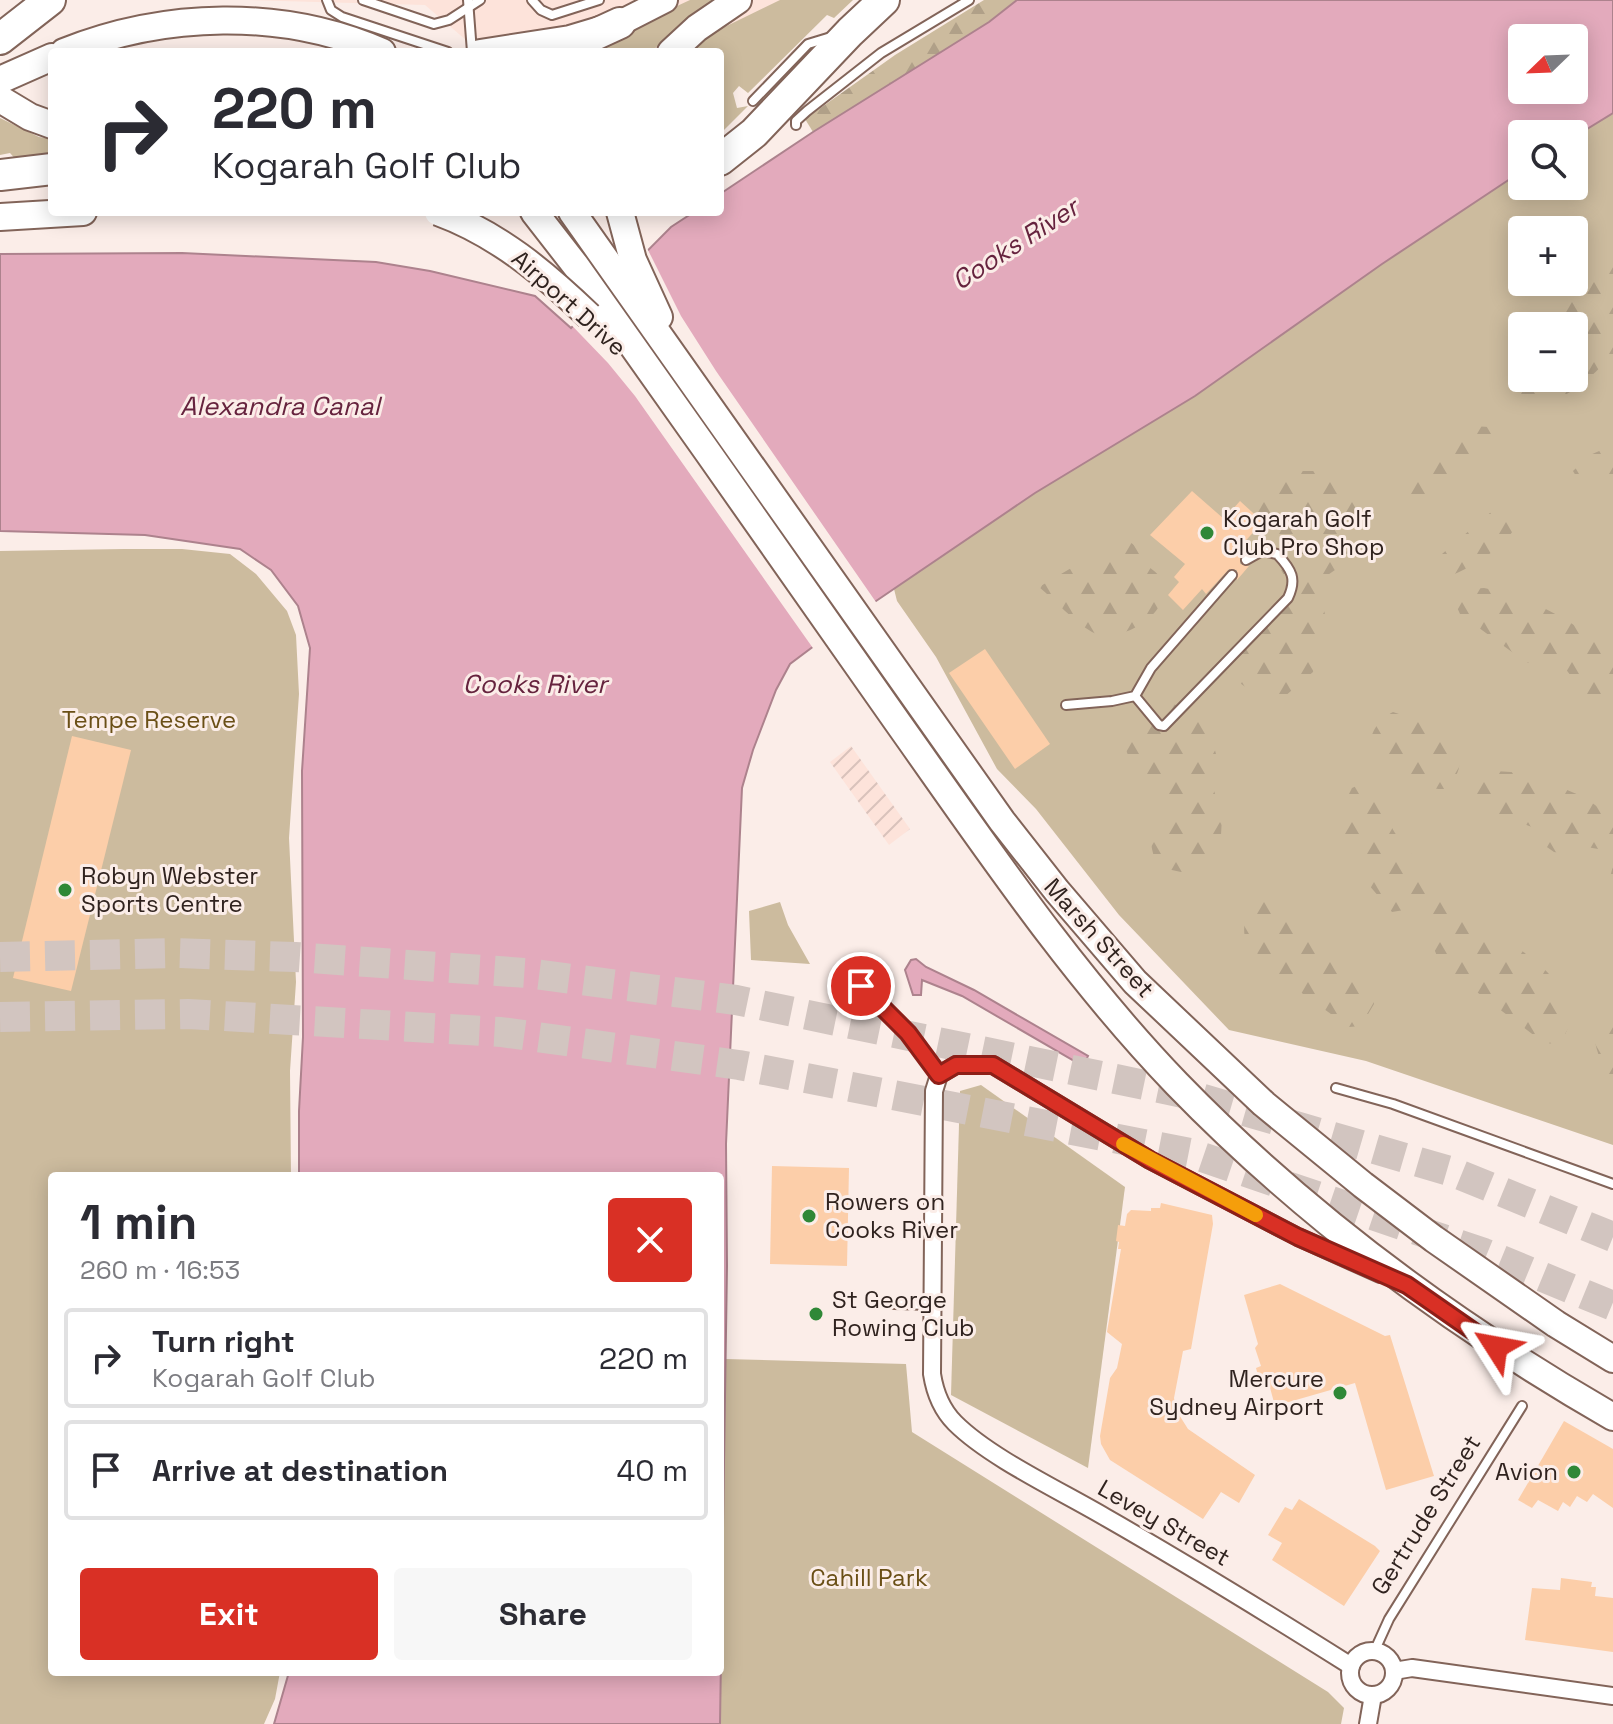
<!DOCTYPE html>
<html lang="en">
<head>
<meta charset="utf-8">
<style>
  body { margin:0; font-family:"Space Grotesk",sans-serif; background:#f7f7f7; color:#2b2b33; height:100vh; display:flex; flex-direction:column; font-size:30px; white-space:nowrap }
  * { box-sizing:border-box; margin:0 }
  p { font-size:26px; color:#7c7c81 }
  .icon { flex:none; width:44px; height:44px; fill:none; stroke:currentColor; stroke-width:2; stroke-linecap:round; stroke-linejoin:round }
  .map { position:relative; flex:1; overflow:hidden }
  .side { position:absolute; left:48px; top:1172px; width:676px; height:504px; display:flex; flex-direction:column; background:#fff; border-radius:8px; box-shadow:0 4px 20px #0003 }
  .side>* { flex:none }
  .guide { position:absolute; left:48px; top:48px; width:676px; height:168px; border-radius:8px; box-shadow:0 4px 20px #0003; background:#fff; color:#2b2b33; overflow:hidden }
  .needle { width:52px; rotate:247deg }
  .tools { position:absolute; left:1508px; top:24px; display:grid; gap:16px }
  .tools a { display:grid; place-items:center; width:80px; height:80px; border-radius:8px; background:#fff; box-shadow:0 4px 20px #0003; font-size:40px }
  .pin { position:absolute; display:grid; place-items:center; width:68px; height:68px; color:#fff; margin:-34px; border:4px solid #fff; border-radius:50%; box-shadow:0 2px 8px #0007 }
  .me { position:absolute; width:88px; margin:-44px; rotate:304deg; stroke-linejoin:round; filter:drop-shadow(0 0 6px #0008) }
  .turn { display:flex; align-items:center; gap:28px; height:168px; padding:0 32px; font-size:36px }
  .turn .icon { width:104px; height:104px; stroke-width:2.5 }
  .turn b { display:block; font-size:56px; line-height:68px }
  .round { display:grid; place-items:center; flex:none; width:84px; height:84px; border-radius:8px; background:#f7f7f7 }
  .head { display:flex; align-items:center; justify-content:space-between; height:136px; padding:0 32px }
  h1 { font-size:48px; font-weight:800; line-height:60px }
  .action { display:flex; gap:16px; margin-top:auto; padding:16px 32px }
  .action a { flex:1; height:92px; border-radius:8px; background:#d93025; color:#fff; font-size:32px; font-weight:800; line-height:92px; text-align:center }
  .action a+a { background:#f7f7f7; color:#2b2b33 }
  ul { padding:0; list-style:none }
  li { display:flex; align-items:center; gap:24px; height:100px; margin:0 16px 12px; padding:0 16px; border:4px solid #e1e1e2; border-radius:8px }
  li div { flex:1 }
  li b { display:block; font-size:30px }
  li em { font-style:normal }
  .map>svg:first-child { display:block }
  .built { fill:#fde3da }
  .industrial { fill:url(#industrial-furrows) }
  .green { fill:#ccbb9e; fill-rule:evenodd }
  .forest { fill:url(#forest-firs) }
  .water { fill:#e3aabc; stroke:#ad828d; stroke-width:2; fill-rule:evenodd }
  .pier { fill:#fbede8 }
  .building { fill:#fccea9 }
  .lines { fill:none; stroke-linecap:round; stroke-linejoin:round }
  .highway-tunnel { stroke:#d2c5c0; stroke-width:30; stroke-dasharray:30 15; stroke-linecap:butt }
  .lane-casing { stroke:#826459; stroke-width:12 }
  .street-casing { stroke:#826459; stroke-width:20 }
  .secondary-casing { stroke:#826459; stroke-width:28 }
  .primary-casing { stroke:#826459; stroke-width:30 }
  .highway-casing { stroke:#826459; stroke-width:34 }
  .lane { stroke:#fff; stroke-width:8 }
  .street { stroke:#fff; stroke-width:16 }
  .secondary { stroke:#fff; stroke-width:24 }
  .primary { stroke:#fff; stroke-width:26 }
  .highway { stroke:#fff; stroke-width:30 }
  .primary-bridge-casing { stroke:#826459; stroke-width:30; stroke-linecap:butt }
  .primary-bridge { stroke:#fff; stroke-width:26 }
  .route-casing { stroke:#8d1f18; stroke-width:20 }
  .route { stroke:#d93025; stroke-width:14 }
  .slow { stroke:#f59e0b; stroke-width:14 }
  .poi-dot { fill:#2f8837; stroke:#fbede8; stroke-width:3 }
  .labels { text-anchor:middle; stroke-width:6; stroke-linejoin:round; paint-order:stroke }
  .street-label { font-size:24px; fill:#30231f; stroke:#fbede8 }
  .poi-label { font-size:24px; fill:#30231f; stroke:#fbede8; text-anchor:start }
  .park-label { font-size:24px; fill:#6a4f16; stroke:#fbede8 }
  .water-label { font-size:26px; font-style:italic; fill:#66233e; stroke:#fbede8 }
</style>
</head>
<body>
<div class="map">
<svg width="1613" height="1724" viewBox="0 0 1613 1724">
  <defs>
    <pattern id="industrial-furrows" width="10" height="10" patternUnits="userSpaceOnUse" patternTransform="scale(2)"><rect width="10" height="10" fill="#fde3da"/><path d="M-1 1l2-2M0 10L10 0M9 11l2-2" fill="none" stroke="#d9c2bb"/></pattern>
    <pattern id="forest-firs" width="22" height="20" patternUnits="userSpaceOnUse" patternTransform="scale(2)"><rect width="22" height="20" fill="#ccbb9e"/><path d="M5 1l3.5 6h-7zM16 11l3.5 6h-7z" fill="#b0a088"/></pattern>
  </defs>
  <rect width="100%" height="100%" fill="#fbede8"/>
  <path class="built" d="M 248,0 L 835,0 L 720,52 L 480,52 L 425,5 Z"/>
  <path class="industrial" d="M 851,746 L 910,829 L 889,845 L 830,762 Z"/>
  <g class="green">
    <path d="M 690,0 L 715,0 L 693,13 L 651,52 L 578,52 Z"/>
    <path d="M 780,0 L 853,0 L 834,18 L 827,15 L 748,93 L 739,86 L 733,93 L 737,108 L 748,106 L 720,134 L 720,52 L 687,52 L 700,39 Z"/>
    <path d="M 1613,113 L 1613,1145 L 1366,1061 L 1229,1030 L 1119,915 L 1036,809 L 997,769 L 936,657 L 897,601 L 894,589 L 1035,493 L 1195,396 L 1382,264 L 1522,171 L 1522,186 L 1574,186 L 1574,137 ZM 1522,230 L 1574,230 L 1574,282 L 1522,282 ZM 1522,326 L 1574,326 L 1574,378 L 1522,378 Z"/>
    <path d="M 0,118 L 39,137 L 52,139 L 52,158 L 19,163 L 10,153 L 0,155 Z"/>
    <path d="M 124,549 L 182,549 L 230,554 L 256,574 L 287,611 L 296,635 L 299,694 L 289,838 L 296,982 L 290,1071 L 291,1176 L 52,1176 L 52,1672 L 280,1672 L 275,1699 L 264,1724 L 0,1724 L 0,551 Z"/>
    <path d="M 780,902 L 788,925 L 810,964 L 751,960 L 749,911 Z"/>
    <path d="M 981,1085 L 1125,1187 L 1088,1468 L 951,1395 L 960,1091 Z"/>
    <path d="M 725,1359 L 906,1364 L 912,1432 L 1328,1692 L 1344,1708 L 1341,1724 L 720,1724 Z"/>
  </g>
  <g class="forest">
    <path d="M 984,0 L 1017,0 L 989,22 L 813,132 L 805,119 L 895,55 Z"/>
    <path d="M 1613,249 L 1613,354 C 1591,378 1564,405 1528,404 C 1520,404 1511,401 1503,399 L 1499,383 L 1514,369 L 1522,367 L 1522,378 L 1574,378 L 1574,326 L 1565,326 L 1565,307 L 1579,288 Z"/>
    <path d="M 1473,426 L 1489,427 L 1500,433 L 1502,446 C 1486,462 1474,454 1463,466 C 1450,478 1430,530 1408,495 C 1411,486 1416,479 1421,471 C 1436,443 1439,434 1473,426 Z"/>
    <path d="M 1613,445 L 1613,479 L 1580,483 L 1573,471 L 1590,455 Z"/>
    <path d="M 1301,471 L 1320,471 L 1356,496 L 1361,530 L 1358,554 L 1322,579 L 1318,585 L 1327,623 L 1313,672 L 1284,697 L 1267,702 L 1227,674 L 1221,660 L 1286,591 L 1288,582 L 1277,563 C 1265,555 1252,556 1246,540 L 1263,522 L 1250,510 C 1263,483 1272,479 1301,471 Z"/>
    <path d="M 1503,507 L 1516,507 L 1519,518 C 1515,528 1510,537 1502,544 C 1488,557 1447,583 1429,580 L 1426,574 L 1428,566 L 1491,512 Z"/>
    <path d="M 1117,541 C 1137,541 1134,546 1144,561 C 1148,568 1158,572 1161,579 C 1178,611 1118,647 1092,632 C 1073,621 1056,601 1039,587 Z"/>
    <path d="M 1484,588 C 1532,596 1573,623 1613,651 L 1613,704 L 1596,701 L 1582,691 L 1565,668 L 1551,663 L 1527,663 L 1460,614 L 1456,605 L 1469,589 Z"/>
    <path d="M 1173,704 L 1197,712 L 1207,719 L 1217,758 L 1212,784 L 1222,817 L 1221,835 L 1203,865 L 1181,872 L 1158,867 C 1149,846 1146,827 1166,812 C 1164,778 1137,782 1126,750 C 1135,720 1141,707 1173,704 Z"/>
    <path d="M 1393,712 L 1414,719 L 1458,750 C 1462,769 1458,776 1445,789 C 1441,789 1436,789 1432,788 C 1422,785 1382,762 1376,754 C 1363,738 1379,719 1393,712 Z"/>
    <path d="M 1495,771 L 1527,773 L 1586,798 L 1613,819 L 1613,894 L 1609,881 L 1613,866 L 1604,850 L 1581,846 L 1567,854 L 1554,852 L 1544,845 L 1537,829 L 1472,804 C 1469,787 1481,779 1495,771 Z"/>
    <path d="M 1361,784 C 1382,794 1384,814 1395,833 C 1403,845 1412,856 1423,866 C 1437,880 1450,897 1465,911 C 1499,941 1546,956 1566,999 C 1574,1016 1569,1032 1558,1044 L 1544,1043 L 1440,964 L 1435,951 L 1436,932 L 1416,908 L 1392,912 L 1362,877 L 1343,831 L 1339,814 L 1352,788 Z"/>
    <path d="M 1261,890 L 1269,893 L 1292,923 L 1326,955 L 1348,973 L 1367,981 L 1373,990 L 1374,1004 L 1361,1026 L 1349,1027 L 1292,986 L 1247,944 C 1239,924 1249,907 1261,890 Z"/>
    <path d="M 1608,1019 L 1613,1023 L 1613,1081 C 1601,1067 1594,1045 1593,1028 L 1599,1021 Z"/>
  </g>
  <g class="water">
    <path d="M 1017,0 L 1613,0 L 1613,113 L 1574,137 L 1574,134 L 1522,134 L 1522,171 L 1382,264 L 1195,396 L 1035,493 L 854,616 L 790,664 L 776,690 L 753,750 L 742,788 L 726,1144 L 727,1266 L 720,1724 L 274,1724 L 289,1672 L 720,1672 L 720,1176 L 299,1176 L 299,1111 L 303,1037 L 302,771 L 310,648 L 298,606 L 271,570 L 240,549 L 145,535 L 0,531 L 0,254 L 182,253 L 376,262 L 430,271 L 535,296 L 571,328 L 671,227 L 694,212 L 720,212 L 720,194 L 813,132 L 989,22 ZM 1522,38 L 1574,38 L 1574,90 L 1522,90 Z"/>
    <path d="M 916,959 L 926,967 L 974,990 L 1088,1056 L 1083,1066 L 962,996 L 922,980 L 921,995 L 913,995 L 905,970 L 911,960 Z"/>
  </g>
  <path class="pier" d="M 646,246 L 681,316 L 716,371 L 878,605 L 815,651 L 635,396 L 608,363 L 556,309 L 571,322 Z"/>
  <g class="building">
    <path d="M 1192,491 L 1224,519 L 1240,501 L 1263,522 L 1236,551 L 1241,555 L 1240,564 L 1249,566 L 1237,580 L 1237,570 L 1229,569 L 1206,594 L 1202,589 L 1183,610 L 1168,595 L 1179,582 L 1174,577 L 1185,564 L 1150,535 Z"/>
    <path d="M 985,649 L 1050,744 L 1015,769 L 949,673 Z"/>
    <path d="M 72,736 L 131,750 L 71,991 L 13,978 Z"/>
    <path d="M 772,1166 L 849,1168 L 847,1266 L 770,1264 Z"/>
    <path d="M 1161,1203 L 1212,1215 L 1213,1224 L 1191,1349 L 1183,1351 L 1174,1398 L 1176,1410 L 1188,1429 L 1255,1475 L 1239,1503 L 1221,1492 L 1203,1519 L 1110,1460 L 1101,1444 L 1100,1436 L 1110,1378 L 1117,1368 L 1122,1344 L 1107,1332 L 1121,1249 L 1118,1249 L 1119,1242 L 1116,1241 L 1118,1225 L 1125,1226 L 1127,1214 L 1131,1210 L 1151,1211 L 1151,1208 L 1160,1208 Z"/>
    <path d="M 1280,1284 L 1385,1336 L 1390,1335 L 1434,1476 L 1386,1490 L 1355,1383 L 1275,1406 L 1269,1384 L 1261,1386 L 1256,1368 L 1261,1366 L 1255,1348 L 1258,1344 L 1244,1295 Z"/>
    <path d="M 1564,1421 L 1613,1449 L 1613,1508 L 1593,1494 L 1587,1502 L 1577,1496 L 1570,1507 L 1563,1502 L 1558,1511 L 1538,1500 L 1532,1508 L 1518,1500 Z"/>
    <path d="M 1299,1499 L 1375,1546 L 1380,1551 L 1344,1606 L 1272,1560 L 1282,1543 L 1268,1535 L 1285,1507 L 1292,1510 Z"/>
    <path d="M 1561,1578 L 1592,1582 L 1591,1587 L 1596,1587 L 1595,1596 L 1613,1598 L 1613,1652 L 1525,1640 L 1532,1588 L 1560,1590 Z"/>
  </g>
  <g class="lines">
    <g class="highway-tunnel">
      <path d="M 0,957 L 176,953 L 295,957 L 526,973 L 736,1000 L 1183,1093 L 1453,1172 L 1613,1237"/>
      <path d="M 0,1017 L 188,1014 L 501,1032 L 739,1065 L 1190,1153 L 1484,1253 L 1613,1306"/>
    </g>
    <defs>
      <g id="lane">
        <path d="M 327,0 L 331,10 L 342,17 L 448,52"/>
        <path d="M 363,0 L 434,24 L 449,20 L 480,0"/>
        <path d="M 468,0 L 472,52"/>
        <path d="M 532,0 L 541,10 L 552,15 L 599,0"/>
        <path d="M 753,101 L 808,44 L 831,37"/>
        <path d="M 796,125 L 796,121 L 807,111 L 881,53 L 969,0"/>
        <path d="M 1135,696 L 1159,725 L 1164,726 L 1288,598 C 1297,579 1292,570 1277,554 L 1262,551 L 1246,560"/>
        <path d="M 1066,705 L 1112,701 L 1135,696 L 1151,668 L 1232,575"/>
        <path d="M 846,972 L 908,1033 L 939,1075"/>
        <path d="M 1336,1088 L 1393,1104 L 1613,1184"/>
        <path d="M 894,1304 L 931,1305"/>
        <path d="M 1374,1652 L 1389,1619 L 1522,1406"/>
      </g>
      <g id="street">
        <circle cx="1372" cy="1673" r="22"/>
        <path d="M 1351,1666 C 1270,1615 1189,1565 1105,1517 C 1061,1491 990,1458 955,1423 C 941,1409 935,1393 932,1374 L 934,1091 L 939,1075 L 956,1065 L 993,1065 L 1150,1160 L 1298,1237 L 1380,1274"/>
        <path d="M 1394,1671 L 1412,1668 L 1613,1696"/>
        <path d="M 1368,1724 L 1373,1695"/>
      </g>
      <path id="secondary" d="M 480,52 L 570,38 L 620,23 L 665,0"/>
      <g id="primary">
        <path d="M 64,52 C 164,12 282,8 382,52"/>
        <path d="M 671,52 L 697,28 L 738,0"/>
        <path d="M 0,80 L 52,57"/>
        <path d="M 0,99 L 30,117 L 52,125"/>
        <path d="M 534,212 L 576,266 C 684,418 791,570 898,723 C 986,847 1071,974 1177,1084 C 1306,1217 1453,1325 1613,1417"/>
        <path d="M 572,212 L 1002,821 L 1057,891 L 1135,982 L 1264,1104 L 1363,1185 L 1434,1239 L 1556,1324 L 1613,1359"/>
        <path d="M 620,212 L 633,260 L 659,317"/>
        <path d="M 0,217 L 83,212"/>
      </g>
      <g id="highway">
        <path d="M 0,39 L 50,0"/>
        <path d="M 557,52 L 620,23"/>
        <path d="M 720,160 L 754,133 L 850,32 L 884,0"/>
        <path d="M 0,175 L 52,169"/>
      </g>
    </defs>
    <use href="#lane" class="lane-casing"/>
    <use href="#street" class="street-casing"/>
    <use href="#secondary" class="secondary-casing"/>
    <use href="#primary" class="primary-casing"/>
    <use href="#highway" class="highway-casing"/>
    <use href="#lane" class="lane"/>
    <use href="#street" class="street"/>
    <use href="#secondary" class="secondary"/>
    <use href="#primary" class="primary"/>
    <use href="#highway" class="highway"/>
    <defs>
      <path id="primary-bridge" d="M 438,212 C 498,234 544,273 589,316"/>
    </defs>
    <use href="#primary-bridge" class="primary-bridge-casing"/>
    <use href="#primary-bridge" class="primary-bridge"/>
  </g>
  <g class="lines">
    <defs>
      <path id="route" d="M 861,986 L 908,1033 L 939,1075 L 956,1065 L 993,1065 L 1150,1160 L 1298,1237 L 1407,1285 L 1496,1347"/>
    </defs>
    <use href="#route" class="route-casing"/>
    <use href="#route" class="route"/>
    <path class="slow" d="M 1123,1144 L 1256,1215"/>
  </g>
  <g class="poi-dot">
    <circle cx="1207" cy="533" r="8"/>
    <circle cx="65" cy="890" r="8"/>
    <circle cx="809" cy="1216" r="8"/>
    <circle cx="816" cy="1314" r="8"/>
    <circle cx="1340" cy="1393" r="8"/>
    <circle cx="1574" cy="1472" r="8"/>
  </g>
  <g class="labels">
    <g class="street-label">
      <text transform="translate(569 303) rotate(42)" y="8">Airport Drive</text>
      <text transform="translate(1099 938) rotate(48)" y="8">Marsh Street</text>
      <text transform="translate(1426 1515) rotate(-58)" y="8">Gertrude Street</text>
      <text transform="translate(1164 1523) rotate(30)" y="8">Levey Street</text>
    </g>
    <g class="poi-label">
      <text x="1223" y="527">Kogarah Golf<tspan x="1223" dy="28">Club Pro Shop</tspan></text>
      <text x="81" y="884">Robyn Webster<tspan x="81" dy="28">Sports Centre</tspan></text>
      <text x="825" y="1210">Rowers on<tspan x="825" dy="28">Cooks River</tspan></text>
      <text x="832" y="1308">St George<tspan x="832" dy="28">Rowing Club</tspan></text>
      <text x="1324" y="1387" text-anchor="end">Mercure<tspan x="1324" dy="28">Sydney Airport</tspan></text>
      <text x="1558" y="1480" text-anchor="end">Avion</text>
    </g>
    <g class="park-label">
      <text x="149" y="728">Tempe Reserve</text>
      <text x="869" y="1586">Cahill Park</text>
    </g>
    <g class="water-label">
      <text transform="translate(1015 244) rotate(-33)" y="9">Cooks River</text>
      <text x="280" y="415">Alexandra Canal</text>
      <text x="535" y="693">Cooks River</text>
    </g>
  </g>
</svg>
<div class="tools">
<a><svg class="needle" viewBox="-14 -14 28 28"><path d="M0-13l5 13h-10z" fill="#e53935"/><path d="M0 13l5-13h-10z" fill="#7c7c81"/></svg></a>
<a><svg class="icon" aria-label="search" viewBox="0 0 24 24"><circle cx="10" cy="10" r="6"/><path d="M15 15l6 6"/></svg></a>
<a>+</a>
<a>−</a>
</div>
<div class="pin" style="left:861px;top:986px;background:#d93025"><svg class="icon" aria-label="arrive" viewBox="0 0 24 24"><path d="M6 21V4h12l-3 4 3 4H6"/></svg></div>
<svg class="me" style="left:1496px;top:1347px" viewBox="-20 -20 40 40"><path d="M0-17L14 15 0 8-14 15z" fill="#d93025" stroke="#fff" stroke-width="4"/></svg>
<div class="guide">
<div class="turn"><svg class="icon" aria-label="right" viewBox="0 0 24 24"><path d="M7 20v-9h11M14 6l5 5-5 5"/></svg><div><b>220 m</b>Kogarah Golf Club</div></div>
</div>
<section class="side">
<div class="head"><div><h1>1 min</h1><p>260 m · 16:53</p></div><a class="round" style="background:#d93025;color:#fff"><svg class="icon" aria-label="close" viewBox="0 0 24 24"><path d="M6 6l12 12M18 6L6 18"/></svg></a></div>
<ul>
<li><svg class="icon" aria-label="right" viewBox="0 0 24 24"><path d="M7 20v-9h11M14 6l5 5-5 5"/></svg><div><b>Turn right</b><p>Kogarah Golf Club</p></div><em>220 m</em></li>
<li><svg class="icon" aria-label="arrive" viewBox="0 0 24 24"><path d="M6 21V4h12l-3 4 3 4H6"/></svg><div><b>Arrive at destination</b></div><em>40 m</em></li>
</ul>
<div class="action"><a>Exit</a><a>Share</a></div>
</section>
</div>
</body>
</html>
